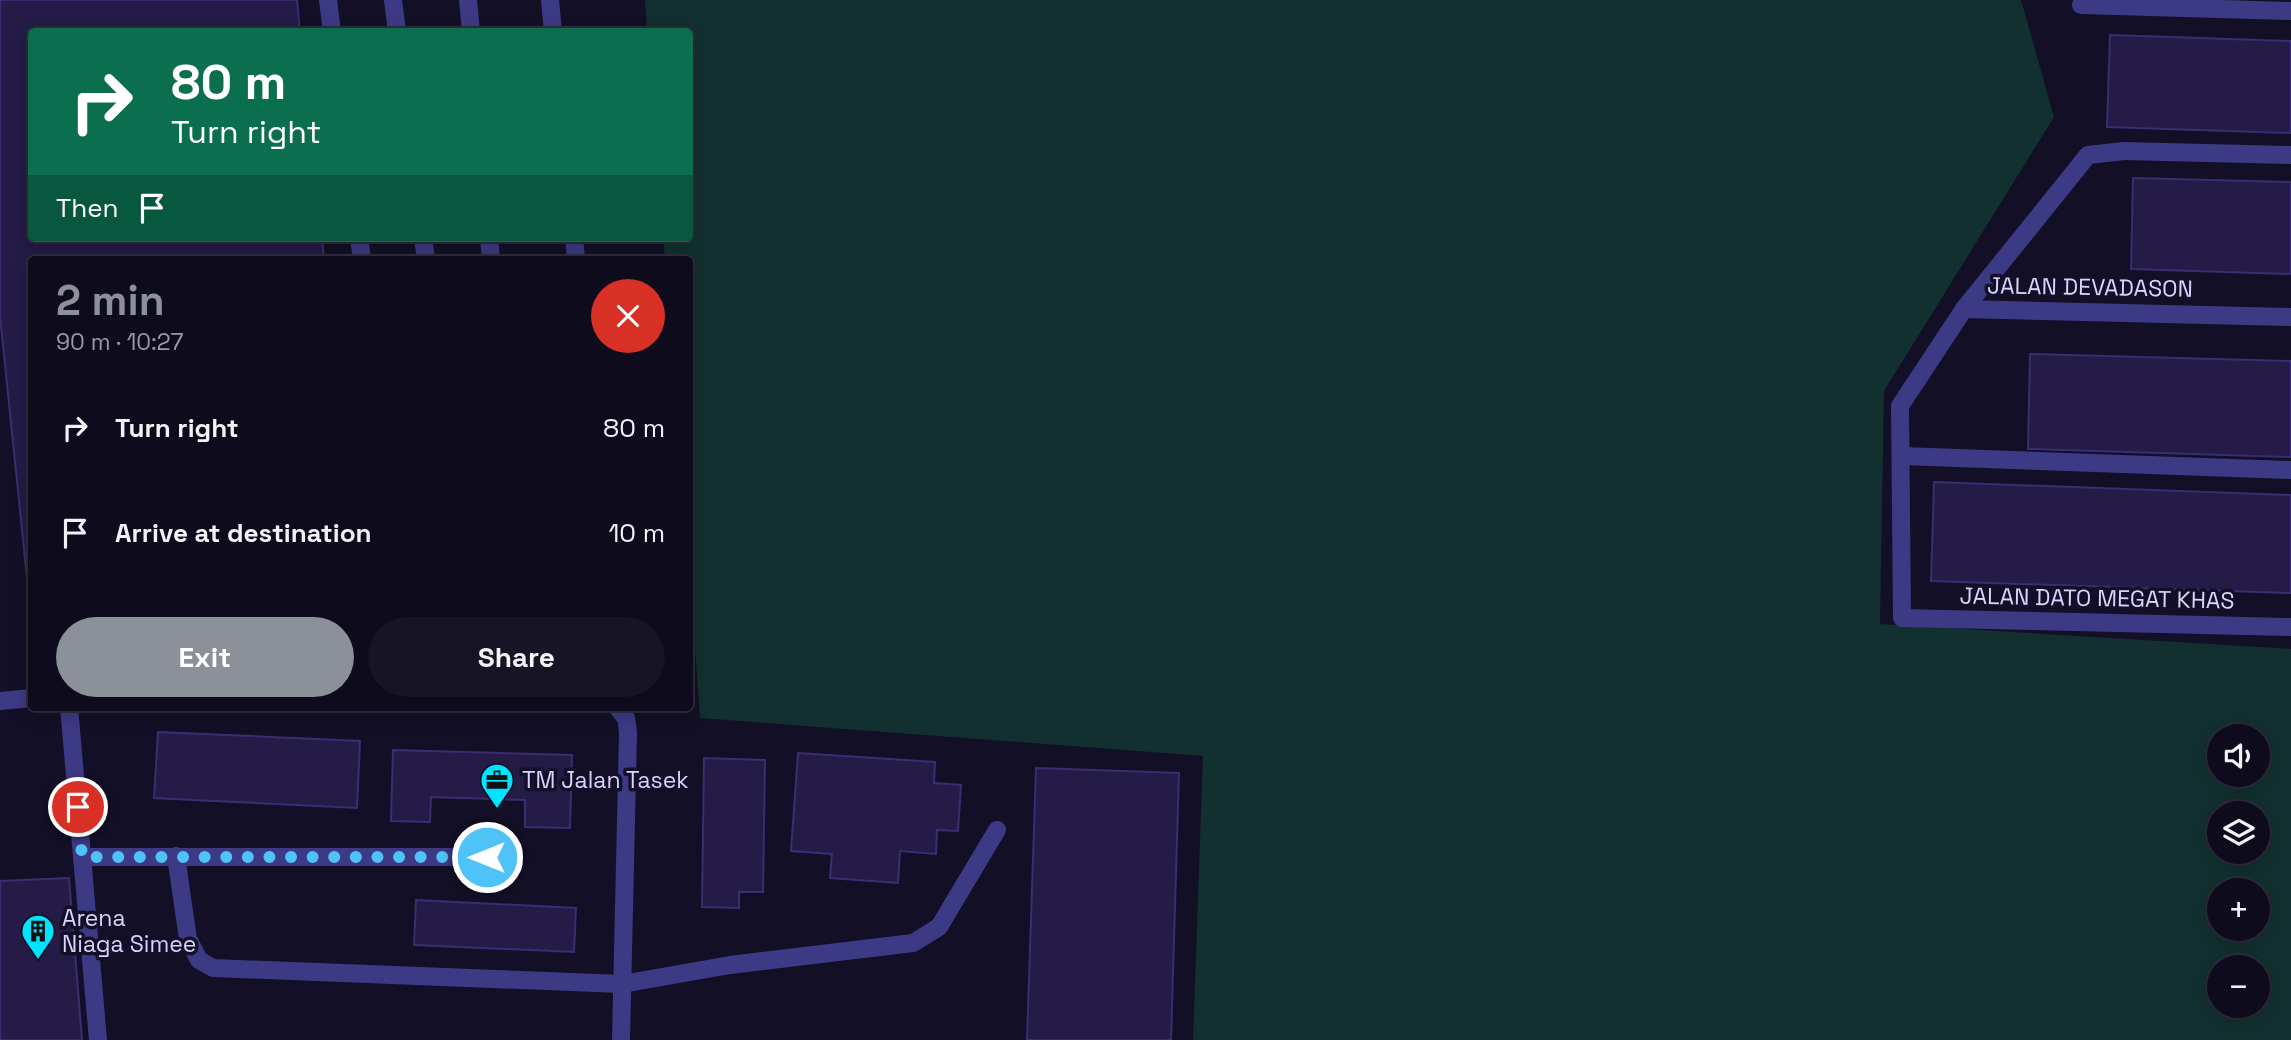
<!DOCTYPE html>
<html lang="en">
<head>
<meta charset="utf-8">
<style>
  body { margin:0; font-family:"Space Grotesk",sans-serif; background:#171425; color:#f1f3f6; height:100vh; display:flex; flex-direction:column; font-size:26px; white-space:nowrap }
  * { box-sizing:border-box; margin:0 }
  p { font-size:23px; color:#9b9ba3 }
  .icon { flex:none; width:38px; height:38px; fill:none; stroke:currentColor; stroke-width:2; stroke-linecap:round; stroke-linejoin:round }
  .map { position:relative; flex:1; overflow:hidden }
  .sheet { position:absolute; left:28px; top:256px; width:665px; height:455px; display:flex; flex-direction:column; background:#0e0b1c; border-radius:7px; box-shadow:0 4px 18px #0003,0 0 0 2px #2e2b3b }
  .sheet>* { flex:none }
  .guide { position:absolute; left:28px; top:28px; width:665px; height:214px; border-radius:7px; box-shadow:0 4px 18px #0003,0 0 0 2px #2e2b3b; background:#0b6e4f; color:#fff; overflow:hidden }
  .controls { position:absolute; left:2207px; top:724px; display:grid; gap:14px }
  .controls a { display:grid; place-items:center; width:63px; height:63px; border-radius:50%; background:#0e0b1c; box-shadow:0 4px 18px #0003,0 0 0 2px #2e2b3b; font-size:35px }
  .pin { position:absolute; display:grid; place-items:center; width:60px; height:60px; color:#fff; margin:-30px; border:4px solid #fff; border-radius:50%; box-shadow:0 2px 7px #0007 }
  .me { position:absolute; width:77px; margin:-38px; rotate:270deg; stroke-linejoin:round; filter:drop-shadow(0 0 5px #0008) }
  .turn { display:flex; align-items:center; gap:24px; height:147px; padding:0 28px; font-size:32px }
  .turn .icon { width:91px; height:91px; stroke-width:2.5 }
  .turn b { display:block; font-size:49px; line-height:60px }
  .then { display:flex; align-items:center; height:66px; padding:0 28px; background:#0003; gap:14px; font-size:26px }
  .round { display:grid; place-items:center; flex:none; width:74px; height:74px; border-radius:37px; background:#171425 }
  .head { display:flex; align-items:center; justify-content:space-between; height:119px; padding:0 28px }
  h1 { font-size:42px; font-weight:700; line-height:52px; color:#8c9099 }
  .cta { display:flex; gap:14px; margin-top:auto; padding:14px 28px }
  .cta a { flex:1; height:80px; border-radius:42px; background:#8c9099; color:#fff; font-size:28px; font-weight:700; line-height:80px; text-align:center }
  .cta a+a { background:#171425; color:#f1f3f6 }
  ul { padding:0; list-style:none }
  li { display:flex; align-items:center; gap:21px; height:105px; padding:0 28px }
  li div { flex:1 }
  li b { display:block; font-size:26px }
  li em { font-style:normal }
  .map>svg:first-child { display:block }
  .green { fill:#12302f; fill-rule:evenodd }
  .building { fill:#241b47; stroke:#3b2d73; stroke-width:2 }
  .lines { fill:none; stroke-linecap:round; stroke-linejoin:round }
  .service { stroke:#3d3a85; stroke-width:18 }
  .minor { stroke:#3d3a85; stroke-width:18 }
  .route { stroke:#4fc3f7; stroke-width:12; stroke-dasharray:0 21.6 }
  .labels { text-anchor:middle; stroke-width:7; stroke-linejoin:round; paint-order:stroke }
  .street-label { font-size:23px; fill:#d9d4ff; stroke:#130f26 }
  .poi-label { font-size:23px; fill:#d9d4ff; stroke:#130f26; text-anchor:start }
</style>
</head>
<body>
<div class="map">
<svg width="2291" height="1040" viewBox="0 0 2291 1040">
  <rect width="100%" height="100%" fill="#130f26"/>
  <path class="green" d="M 645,0 L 2021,0 L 2054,117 L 1884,391 L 1880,624 L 2291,649 L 2291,1040 L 1193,1040 L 1203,756 L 700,718 L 690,579 L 690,259 L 665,259 L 663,238 L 690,238 L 690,32 L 647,31 ZM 2219,737 L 2258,737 L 2258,775 L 2219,775 ZM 2219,814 L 2258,814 L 2258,852 L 2219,852 ZM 2219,891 L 2258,891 L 2258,929 L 2219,929 ZM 2219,968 L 2258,968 L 2258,1006 L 2219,1006 Z"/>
  <g class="building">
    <path d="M 0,0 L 297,0 L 300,32 L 32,32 L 32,238 L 322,238 L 324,259 L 32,259 L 32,598 L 29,598 L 0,316 Z"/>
    <path d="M 2110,35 L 2291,41 L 2291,133 L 2107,127 Z"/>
    <path d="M 2133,178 L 2291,182 L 2291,274 L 2131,269 Z"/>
    <path d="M 2030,354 L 2291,361 L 2291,457 L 2028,449 Z"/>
    <path d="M 1934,482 L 2291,495 L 2291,593 L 1931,581 Z"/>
    <path d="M 158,732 L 360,741 L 357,808 L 154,798 Z"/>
    <path d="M 393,750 L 572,755 L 570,828 L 525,827 L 525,800 L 431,797 L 430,822 L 391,821 Z"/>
    <path d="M 798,753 L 935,762 L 934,783 L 961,785 L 958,831 L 937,830 L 936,854 L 900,851 L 898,883 L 830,878 L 832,854 L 791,851 Z"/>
    <path d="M 704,758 L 765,760 L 763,892 L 739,892 L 739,908 L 702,907 Z"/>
    <path d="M 1036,768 L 1179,773 L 1171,1040 L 1027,1040 Z"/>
    <path d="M 69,878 L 82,1040 L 0,1040 L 0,881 Z"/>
    <path d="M 416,900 L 576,908 L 574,952 L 414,945 Z"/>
  </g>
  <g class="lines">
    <g class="service">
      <path d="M 328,0 L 332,32"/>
      <path d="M 393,0 L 397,32"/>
      <path d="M 468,0 L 471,32"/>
      <path d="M 550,0 L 553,32"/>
      <path d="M 2124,151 L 2291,155"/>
      <path d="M 359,238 L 362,259"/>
      <path d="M 423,238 L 426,259"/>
      <path d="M 489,238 L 491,259"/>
      <path d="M 574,238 L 576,259"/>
      <path d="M 1902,456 L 2291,470"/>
      <path d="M 0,701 L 32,698"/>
      <path d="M 69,707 L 98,1040"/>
      <path d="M 617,707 L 626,718 L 628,732 L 621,1040"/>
      <path d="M 176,856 L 188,939 L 199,960 L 213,968 L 622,984 L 730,965 L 913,943 L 939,927 L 997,830"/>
      <path d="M 82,857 L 513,857"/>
    </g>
    <g class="minor">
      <path d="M 2081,5 L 2291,11"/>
      <path d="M 1964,309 L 2088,155 L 2124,151"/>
      <path d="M 2291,317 L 1964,309 L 1900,406 L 1902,618 L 2291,627"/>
    </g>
  </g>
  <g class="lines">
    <path class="route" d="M 78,807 L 82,857 L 487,857"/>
  </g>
  <defs>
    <symbol id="office-pin" viewBox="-11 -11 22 30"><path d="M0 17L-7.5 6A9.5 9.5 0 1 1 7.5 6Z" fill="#00e5ff" stroke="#130f26"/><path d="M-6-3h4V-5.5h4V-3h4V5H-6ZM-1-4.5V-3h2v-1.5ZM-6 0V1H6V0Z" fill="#111"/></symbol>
    <symbol id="building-pin" viewBox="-11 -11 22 30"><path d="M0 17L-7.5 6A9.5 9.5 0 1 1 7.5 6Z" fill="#00e5ff" stroke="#130f26"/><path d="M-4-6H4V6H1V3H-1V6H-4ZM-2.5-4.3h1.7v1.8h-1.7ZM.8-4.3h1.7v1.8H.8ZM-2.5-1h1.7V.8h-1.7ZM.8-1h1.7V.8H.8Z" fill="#111"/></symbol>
  </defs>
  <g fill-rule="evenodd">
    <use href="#office-pin" x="478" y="761" width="38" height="52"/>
    <use href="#building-pin" x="19" y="912" width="38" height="52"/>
  </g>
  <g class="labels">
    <g class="street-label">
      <text transform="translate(2090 287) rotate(1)" y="8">JALAN DEVADASON</text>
      <text transform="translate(2097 598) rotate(1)" y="8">JALAN DATO MEGAT KHAS</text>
    </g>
    <g class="poi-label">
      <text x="522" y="788">TM Jalan Tasek</text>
      <text x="62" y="926">Arena<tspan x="62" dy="26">Niaga Simee</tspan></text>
    </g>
  </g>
</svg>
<div class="controls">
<a><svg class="icon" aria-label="sound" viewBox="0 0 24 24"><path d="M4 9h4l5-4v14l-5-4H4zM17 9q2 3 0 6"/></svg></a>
<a><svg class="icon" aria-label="layers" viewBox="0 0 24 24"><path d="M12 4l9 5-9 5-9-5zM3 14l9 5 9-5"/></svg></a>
<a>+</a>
<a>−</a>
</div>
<div class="pin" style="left:78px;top:807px;background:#d93025"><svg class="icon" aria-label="arrive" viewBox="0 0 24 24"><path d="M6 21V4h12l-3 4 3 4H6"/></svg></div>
<svg class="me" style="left:487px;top:857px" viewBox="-20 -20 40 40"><circle r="17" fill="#4fc3f7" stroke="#fff" stroke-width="3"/><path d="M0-11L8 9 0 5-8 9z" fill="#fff"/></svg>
<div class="guide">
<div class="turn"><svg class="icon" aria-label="right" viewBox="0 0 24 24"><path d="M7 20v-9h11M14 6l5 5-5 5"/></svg><div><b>80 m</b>Turn right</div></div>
<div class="then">Then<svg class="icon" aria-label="arrive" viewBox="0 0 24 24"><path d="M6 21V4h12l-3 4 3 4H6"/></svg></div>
</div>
<section class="sheet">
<div class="head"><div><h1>2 min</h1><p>90 m · 10:27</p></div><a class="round" style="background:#d93025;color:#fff"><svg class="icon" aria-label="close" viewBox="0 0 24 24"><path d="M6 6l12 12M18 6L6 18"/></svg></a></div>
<ul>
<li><svg class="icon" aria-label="right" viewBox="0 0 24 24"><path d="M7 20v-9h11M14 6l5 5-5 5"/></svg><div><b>Turn right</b></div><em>80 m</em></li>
<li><svg class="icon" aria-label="arrive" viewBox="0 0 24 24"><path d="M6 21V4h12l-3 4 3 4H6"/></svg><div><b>Arrive at destination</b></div><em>10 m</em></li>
</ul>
<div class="cta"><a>Exit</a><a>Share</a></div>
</section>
</div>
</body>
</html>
